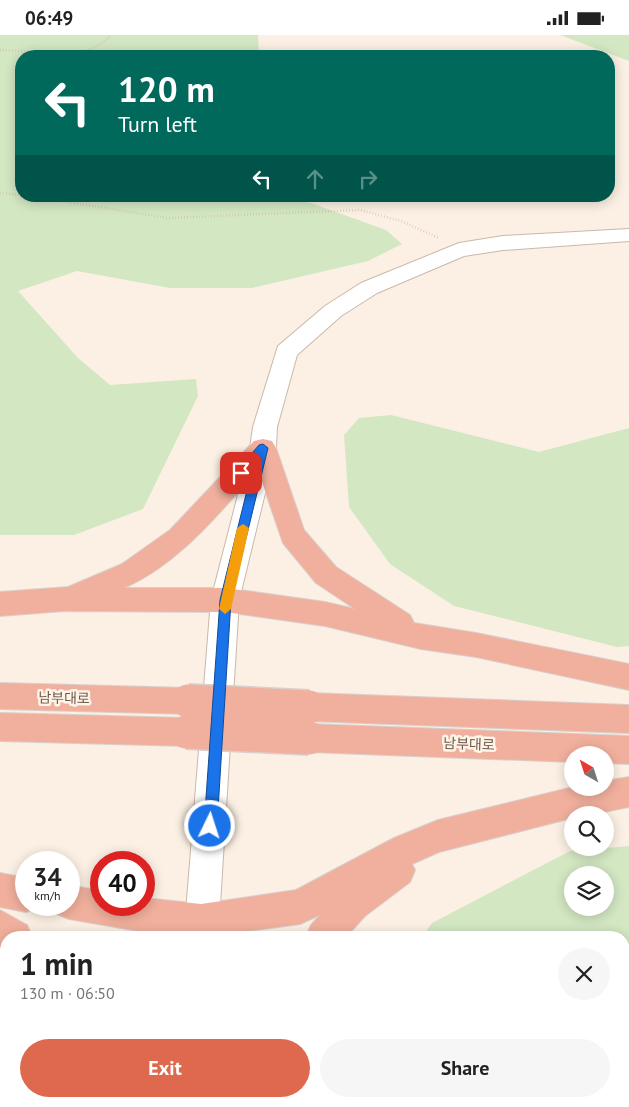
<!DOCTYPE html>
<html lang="en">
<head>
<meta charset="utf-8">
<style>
  body { margin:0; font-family:"PT Sans","Noto Sans KR",sans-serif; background:#f6f6f6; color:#222; height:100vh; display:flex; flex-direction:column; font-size:19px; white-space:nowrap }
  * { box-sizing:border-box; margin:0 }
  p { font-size:16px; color:#767676 }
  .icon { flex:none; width:28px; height:28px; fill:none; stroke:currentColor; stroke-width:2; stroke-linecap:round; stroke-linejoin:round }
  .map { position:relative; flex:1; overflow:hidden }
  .panel { position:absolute; left:0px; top:896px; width:630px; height:176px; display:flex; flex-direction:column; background:#fff; border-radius:20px 20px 0 0; box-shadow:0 2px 12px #0003 }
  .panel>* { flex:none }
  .hud { position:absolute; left:15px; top:15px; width:600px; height:152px; border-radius:20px; box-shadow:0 2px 12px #0003; background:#00695c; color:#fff; overflow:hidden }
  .needle { width:32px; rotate:321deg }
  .fabs { position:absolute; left:564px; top:711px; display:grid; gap:10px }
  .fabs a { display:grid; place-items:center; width:50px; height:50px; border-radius:50%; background:#fff; box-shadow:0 2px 12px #0003; font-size:25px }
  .speed { position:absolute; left:15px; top:816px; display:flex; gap:10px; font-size:25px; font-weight:700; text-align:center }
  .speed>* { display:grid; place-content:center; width:65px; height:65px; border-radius:50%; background:#fff; box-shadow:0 2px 12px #0003; line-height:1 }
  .speed small { font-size:12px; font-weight:400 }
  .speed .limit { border:8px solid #d22; background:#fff; color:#111 }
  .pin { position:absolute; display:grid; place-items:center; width:42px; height:42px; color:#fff; margin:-21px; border-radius:10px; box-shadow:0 2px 8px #0006 }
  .me { position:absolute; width:55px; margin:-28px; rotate:4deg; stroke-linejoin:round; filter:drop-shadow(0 0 4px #0008) }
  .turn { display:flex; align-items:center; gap:18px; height:105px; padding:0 20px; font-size:22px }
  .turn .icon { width:65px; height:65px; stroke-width:2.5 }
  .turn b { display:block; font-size:35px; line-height:42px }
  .lanes { display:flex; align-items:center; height:48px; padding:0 20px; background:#0003; justify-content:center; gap:25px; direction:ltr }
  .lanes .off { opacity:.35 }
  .round { display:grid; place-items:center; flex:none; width:52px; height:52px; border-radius:26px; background:#f6f6f6 }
  .summary { display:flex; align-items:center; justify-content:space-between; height:85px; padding:0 20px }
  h1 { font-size:30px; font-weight:600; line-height:38px }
  .cta { display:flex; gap:10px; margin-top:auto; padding:10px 20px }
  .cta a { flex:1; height:58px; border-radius:30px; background:#de694f; color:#fff; font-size:20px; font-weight:600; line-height:58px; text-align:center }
  .cta a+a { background:#f6f6f6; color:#222 }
  .status { display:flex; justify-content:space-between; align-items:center; height:35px; padding:0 25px; background:#fff; direction:ltr }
  .status svg { height:14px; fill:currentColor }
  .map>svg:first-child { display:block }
  .green { fill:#d3e7c3; fill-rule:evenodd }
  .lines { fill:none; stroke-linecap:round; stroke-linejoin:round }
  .minor-casing { stroke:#cbb8aa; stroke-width:2 }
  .highway-casing { stroke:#d7d0cd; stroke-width:2 }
  .path { stroke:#d3b1a0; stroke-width:2.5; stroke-dasharray:0.5 2.5; stroke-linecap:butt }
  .minor { fill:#fff; fill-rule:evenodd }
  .highway { fill:#f1b09d; fill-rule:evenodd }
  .highway-bridge-casing { stroke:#d7d0cd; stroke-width:36; stroke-linecap:butt }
  .highway-bridge { stroke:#f1b09d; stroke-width:33 }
  .route { fill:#1a73e8; stroke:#114b97 }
  .slow { fill:#f59e0b }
  .labels { text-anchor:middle; stroke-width:5; stroke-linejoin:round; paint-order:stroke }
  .street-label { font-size:14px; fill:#71574b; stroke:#fef5e9 }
</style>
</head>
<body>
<div class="status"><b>06:49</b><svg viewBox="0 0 49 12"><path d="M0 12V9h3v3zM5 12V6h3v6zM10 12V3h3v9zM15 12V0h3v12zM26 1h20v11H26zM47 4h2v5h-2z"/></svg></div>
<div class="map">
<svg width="629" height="1072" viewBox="0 0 629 1072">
  <rect width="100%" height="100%" fill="#fbf0e3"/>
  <g class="green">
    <path d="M 0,0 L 258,0 L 259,21 L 21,21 L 21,161 L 271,161 L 311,168 L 386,195 L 402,209 L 368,226 L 252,253 L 170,253 L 77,236 L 18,256 L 78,323 L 110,350 L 196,344 L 198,361 L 143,474 L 74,500 L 0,500 Z"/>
    <path d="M 560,0 L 629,0 L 629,26 Z"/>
    <path d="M 391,380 L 539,417 L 629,393 L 629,611 L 617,612 L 454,571 L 390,529 L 349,472 L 344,400 L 359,383 Z"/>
    <path d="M 629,811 L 629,1072 L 334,1072 L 336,1066 L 624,1066 L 624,902 L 422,902 L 432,888 L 570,816 ZM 572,840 L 605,840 L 605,872 L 572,872 Z"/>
    <path d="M 0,979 L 6,984 L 6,1066 L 64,1066 L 67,1072 L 0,1072 Z"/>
  </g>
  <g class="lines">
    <defs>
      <g id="minor">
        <path d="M 629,194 L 629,206 L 503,215 L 464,221 L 377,258 L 341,281 L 297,320 L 277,392 L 276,413 L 239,565 L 218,902 L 184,902 L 211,565 L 250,413 L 253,392 L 278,311 L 325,271 L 361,248 L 459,208 L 503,201 Z"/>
        <rect x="181" y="1066" width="38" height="6"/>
      </g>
      <g id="highway">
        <path d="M 263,404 L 272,406 L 276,413 L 304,495 L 336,532 L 410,580 L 414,588 L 476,598 L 629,629 L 629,655 L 476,622 L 421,614 L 325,591 L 225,577 L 64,576 L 0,581 L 0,557 L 68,552 L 122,529 L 170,495 L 254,406 ZM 258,435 L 283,508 L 316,548 L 355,574 L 325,567 L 225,553 L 124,553 C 179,529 218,479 258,435 Z"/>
        <path d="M 0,648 L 188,653 L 199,656 L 203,666 L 199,676 L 188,679 L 0,674 Z"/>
        <path d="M 309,658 L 629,670 L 629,698 L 309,686 L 298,682 L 294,672 L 298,662 Z"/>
        <path d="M 0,678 L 186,683 L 197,687 L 201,697 L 197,707 L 186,711 L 0,706 Z"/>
        <path d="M 309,689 L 629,701 L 629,729 L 605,728 L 605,720 L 572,720 L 572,727 L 309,717 L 298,713 L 294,703 L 298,693 Z"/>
        <path d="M 629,742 L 629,772 L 589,780 L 572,780 L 572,783 L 439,817 L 412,829 L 415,835 L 410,847 L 365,881 L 346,902 L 306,902 L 311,890 L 320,880 L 300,889 L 206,902 L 167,901 L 69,884 L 57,879 L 53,870 L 69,870 L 69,850 L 101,856 L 101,870 L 144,870 L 144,863 L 201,869 L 296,855 L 394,803 L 438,785 L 557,756 L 573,752 L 605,752 L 605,746 Z"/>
        <path d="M 0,838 L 26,843 L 26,870 L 39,870 L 38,872 L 26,877 L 0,872 Z"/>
        <path d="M 0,875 L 27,890 L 32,902 L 6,902 L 6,916 L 0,912 Z"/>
        <path d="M 104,1066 L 142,1066 L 144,1072 L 106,1072 Z"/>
        <path d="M 226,1066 L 264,1066 L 262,1072 L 224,1072 Z"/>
      </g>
    </defs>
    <use href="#minor" class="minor-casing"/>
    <use href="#highway" class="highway-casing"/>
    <g class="path">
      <path d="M 0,15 C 37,15 83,31 111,0"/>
      <path d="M 0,158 L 21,160"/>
      <path d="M 30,161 L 168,183 L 360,175 L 401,186 L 439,203"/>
    </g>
    <use href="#minor" class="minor"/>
    <use href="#highway" class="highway"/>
    <defs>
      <g id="highway-bridge">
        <path d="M 188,666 L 309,672"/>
        <path d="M 186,697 L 309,703"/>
      </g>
    </defs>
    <use href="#highway-bridge" class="highway-bridge-casing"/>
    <use href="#highway-bridge" class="highway-bridge"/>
  </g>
  <path class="route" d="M 263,409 L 268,413 L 231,565 L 217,791 L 215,795 L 210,797 L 205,795 L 204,791 L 220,565 L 253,431 L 241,442 L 235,438 L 259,410 Z"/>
  <path class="slow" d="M 243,489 L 249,493 L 231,574 L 225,579 L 219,574 L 237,493 Z"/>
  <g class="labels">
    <g class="street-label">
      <text transform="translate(64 663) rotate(1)" y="5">남부대로</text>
      <text transform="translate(469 709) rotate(2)" y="5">남부대로</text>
    </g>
  </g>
</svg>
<div class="fabs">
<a><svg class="needle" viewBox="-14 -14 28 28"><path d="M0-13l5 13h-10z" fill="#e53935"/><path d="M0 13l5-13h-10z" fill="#767676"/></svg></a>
<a><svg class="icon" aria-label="search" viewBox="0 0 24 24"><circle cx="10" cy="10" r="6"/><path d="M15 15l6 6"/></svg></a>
<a><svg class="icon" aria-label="layers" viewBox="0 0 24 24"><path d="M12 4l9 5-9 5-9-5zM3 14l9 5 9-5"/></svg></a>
</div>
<div class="speed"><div>34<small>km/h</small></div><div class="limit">40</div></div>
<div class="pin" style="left:241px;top:438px;background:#d93025"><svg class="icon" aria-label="arrive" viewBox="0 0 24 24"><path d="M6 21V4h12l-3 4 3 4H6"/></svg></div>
<svg class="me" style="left:210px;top:791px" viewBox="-20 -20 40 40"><circle r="17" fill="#1a73e8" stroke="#fff" stroke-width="3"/><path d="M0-11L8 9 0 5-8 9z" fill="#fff"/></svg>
<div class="hud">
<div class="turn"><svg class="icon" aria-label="left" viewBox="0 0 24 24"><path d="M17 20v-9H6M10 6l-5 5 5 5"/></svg><div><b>120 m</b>Turn left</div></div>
<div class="lanes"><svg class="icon" aria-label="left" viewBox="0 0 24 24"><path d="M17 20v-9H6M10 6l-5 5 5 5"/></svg><svg class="icon off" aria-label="ahead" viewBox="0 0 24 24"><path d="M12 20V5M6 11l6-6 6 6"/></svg><svg class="icon off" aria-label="right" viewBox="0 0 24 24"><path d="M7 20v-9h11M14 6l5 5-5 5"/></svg></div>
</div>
<section class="panel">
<div class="summary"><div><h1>1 min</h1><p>130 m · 06:50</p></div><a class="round"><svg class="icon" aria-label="close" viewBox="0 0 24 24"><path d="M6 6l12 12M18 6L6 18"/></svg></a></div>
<div class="cta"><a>Exit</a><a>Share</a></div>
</section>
</div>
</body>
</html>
